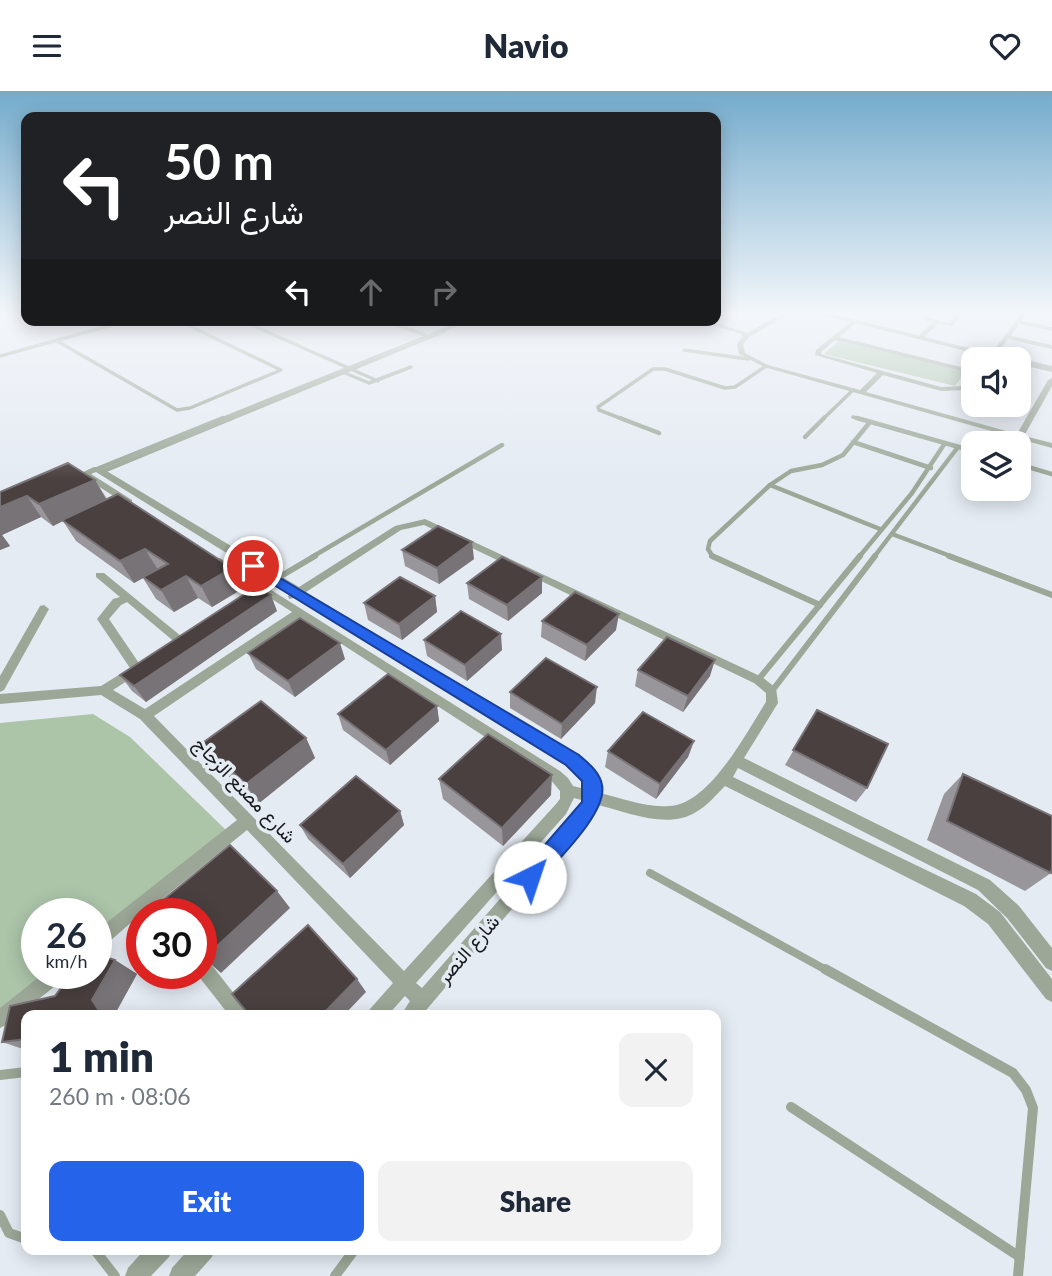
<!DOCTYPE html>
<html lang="en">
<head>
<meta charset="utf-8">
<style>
  body { margin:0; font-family:Lato,Vazirmatn,sans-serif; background:#f2f2f3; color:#1f2937; height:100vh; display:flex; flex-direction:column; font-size:26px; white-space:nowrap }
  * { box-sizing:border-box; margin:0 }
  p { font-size:23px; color:#747a83 }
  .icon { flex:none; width:38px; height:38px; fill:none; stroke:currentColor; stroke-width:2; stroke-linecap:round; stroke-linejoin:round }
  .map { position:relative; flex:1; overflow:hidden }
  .side { position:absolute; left:21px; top:919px; width:700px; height:245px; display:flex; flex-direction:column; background:#fff; border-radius:14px; box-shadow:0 4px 18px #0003 }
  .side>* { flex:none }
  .guide { position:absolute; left:21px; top:21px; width:700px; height:214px; border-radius:14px; box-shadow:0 4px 18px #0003; background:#202124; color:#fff; overflow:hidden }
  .buttons { position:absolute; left:961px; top:256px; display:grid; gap:14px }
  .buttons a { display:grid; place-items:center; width:70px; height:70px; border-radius:14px; background:#fff; box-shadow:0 4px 18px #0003; font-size:35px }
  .speed { position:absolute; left:21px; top:807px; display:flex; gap:14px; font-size:35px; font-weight:700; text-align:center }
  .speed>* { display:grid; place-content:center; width:91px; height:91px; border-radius:50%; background:#fff; box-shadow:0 4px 18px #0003; line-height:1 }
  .speed small { font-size:18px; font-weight:400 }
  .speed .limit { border:10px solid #d22; background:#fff; color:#111 }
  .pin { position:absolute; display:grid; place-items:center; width:60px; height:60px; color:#fff; margin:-30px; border:4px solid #fff; border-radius:50%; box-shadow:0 2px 7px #0007 }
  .me { position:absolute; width:77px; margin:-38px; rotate:41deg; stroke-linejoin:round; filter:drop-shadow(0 0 5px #0008) }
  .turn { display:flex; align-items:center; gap:24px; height:147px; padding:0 28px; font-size:32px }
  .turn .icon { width:91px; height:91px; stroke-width:2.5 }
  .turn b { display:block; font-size:49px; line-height:60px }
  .lanes { display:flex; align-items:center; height:66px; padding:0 28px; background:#0003; justify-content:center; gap:35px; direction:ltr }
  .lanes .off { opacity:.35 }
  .round { display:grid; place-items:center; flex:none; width:74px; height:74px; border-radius:14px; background:#f2f2f3 }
  .head { display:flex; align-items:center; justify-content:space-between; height:119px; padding:0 28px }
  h1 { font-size:42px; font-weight:800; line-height:52px }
  .cta { display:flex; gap:14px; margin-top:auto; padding:14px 28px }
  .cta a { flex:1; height:80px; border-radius:14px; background:#2563eb; color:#fff; font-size:28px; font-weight:800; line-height:80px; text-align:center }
  .cta a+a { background:#f2f2f3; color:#1f2937 }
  header { display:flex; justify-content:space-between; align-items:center; height:91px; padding:0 28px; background:#fff; font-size:32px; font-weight:800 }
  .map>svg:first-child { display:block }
  .green { fill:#acc5a9 }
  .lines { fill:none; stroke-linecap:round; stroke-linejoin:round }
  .service-far4 { stroke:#9ca797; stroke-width:3.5 }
  .service-far3 { stroke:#9ca797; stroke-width:4.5 }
  .service-far2 { stroke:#9ca797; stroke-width:6 }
  .service-far1 { stroke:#9ca797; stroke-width:8 }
  .service { stroke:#9ca797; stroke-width:10 }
  .minor { fill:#9ca797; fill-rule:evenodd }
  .tertiary { fill:#9ca797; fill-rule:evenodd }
  .wall { fill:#98969a }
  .shaded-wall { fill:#787376 }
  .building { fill:#4a4040; stroke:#787376; stroke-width:2 }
  .route { fill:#2563eb; stroke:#184099; stroke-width:2 }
  .labels { text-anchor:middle; stroke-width:7; stroke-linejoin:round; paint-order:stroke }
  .street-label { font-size:19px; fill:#16181b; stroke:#e5ebf3 }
</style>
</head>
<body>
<header><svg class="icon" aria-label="menu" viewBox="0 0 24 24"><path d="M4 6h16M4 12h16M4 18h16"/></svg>Navio<svg class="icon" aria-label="heart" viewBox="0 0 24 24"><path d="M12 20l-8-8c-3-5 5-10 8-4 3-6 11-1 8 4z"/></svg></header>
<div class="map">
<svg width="1052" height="1185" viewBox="0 0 1052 1185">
  <rect width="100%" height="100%" fill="#e5ebf3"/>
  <g class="green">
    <path d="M 839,250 L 965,281 L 955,295 L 824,263 Z"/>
    <path d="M 93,623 L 130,646 L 228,741 L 96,846 L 96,822 L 37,822 L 37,882 L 51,882 L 0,923 L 0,632 Z"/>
  </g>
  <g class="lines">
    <g class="service-far4">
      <path d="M 240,229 L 378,290"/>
      <path d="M 383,229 L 425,244"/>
      <path d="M 57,250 L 177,319 L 190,317 L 281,279 L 177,229"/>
      <path d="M 684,259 L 748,268"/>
      <path d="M 0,265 L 130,229"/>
      <path d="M 345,282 L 369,292 L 411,276"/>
      <path d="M 853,326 L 863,329"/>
      <path d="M 219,329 L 468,229"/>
      <path d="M 228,329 L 445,240"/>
      <path d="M 625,329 L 599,319 L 598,316 L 653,278 L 665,278 L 725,297 L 735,296 L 766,275"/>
      <path d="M 822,329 L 853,299"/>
    </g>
    <g class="service-far3">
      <path d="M 620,327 L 659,342"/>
      <path d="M 857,327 L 973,360"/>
      <path d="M 805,346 L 824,327"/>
      <path d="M 853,351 L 931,377"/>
      <path d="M 1018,373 L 1052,383"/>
      <path d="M 97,378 L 223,327"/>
      <path d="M 101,381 L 232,327"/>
      <path d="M 770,394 L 880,438"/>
      <path d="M 892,443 L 953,466"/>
      <path d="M 312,466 L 502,354"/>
      <path d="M 713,466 L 708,458 L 710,450 L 770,394 L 791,380 L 822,374 L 843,364 L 870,331"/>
      <path d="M 859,466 L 912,402 L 945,352"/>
      <path d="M 874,466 L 958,356"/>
    </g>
    <g class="service-far2">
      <path d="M 712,465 L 820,514"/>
      <path d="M 949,465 L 1052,504"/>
      <path d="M 276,488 L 315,465"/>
      <path d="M 758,589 L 860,465"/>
      <path d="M 772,600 L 875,465"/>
    </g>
    <path class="service-far1" d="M 650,782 L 828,880"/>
    <g class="service">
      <path d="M 825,878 L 1013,982 L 1026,999 L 1033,1017 L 1018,1185"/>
      <path d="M 0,984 L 26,981"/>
      <path d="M 791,1016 L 1020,1166"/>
      <path d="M 0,1124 L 9,1142 L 26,1148"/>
      <path d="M 94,1158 L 115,1185"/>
      <path d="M 335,1185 L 355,1158"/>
    </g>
    <g class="minor">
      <path d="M 782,223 L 789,223 L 749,246 L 743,253 L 745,262 L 768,274 L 860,299 L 877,282 L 815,264 L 816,259 L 852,230 L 856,230 L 856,232 L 839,246 L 973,279 L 973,283 L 835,249 L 821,261 L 821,263 L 941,296 L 964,295 L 973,285 L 973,292 L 969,299 L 941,300 L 883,284 L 866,301 L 1017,343 L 1048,289 L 1052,287 L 1052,295 L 1024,345 L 1052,352 L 1052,357 L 764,276 L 739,263 L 737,253 L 743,245 L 741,243 L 697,229 L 707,229 L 747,242 Z"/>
      <path d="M 927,223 L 933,223 L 929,227 L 949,232 L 954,227 L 944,223 L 953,223 L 961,226 L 952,235 L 938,233 L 922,248 L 918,248 L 918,246 L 932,232 L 922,228 Z"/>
      <path d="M 1021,223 L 1027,223 L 1022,230 L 1052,236 L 1052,240 L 1019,233 L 1011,245 L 1052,254 L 1052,258 L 1008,248 L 995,265 L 991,265 L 991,263 Z"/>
      <path d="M 94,376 L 100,376 L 299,496 L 395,435 L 425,428 L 762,586 L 776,597 L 778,612 L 744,667 L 990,789 L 1019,815 L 1052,857 L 1052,880 L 1046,877 L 1007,827 L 978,799 L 738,677 L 733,686 L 976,803 L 1000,821 L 1052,888 L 1052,911 L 1046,908 L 988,833 L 964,815 L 725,695 C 716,704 707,715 696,721 C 668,739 627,721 598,714 L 596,719 L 422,924 L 401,924 L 410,910 L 405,905 L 388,924 L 367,924 L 370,918 L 393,892 L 247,739 L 161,809 L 170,822 L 152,822 L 149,819 L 142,822 L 102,857 L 96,859 L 96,840 L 237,729 L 140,628 L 101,604 L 0,613 L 0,603 L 101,595 L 130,577 L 97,528 L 113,508 L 120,506 L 96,486 L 96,482 L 104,482 L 187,550 L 185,553 L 177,553 L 127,511 L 121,514 L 109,528 L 143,578 L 141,581 L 113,599 L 145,618 L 292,521 L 216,472 L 215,470 L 220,467 L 560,680 L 568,687 L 573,695 L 585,698 L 582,688 L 567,673 L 298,506 L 289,508 L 288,505 L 291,502 L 96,381 L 91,383 L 132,409 L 132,413 L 126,413 L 84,386 L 72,391 L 68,388 ZM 424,434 L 754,592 L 766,602 L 766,611 C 746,642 709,714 669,715 C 646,717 622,707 600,702 L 592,680 L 577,665 L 306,501 L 401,439 ZM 300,526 L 550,688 L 560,700 L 560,708 L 556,713 L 404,880 L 154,625 ZM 574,707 L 585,710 L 584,712 L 422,897 L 416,892 L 566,723 Z"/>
      <path d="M 44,514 L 49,518 L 4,599 L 0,601 L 0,585 L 40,515 Z"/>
      <path d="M 201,866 L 207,868 L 246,918 L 249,924 L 229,924 L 196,882 L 201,882 Z"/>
      <path d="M 44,882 L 67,882 L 64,888 L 6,934 L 0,937 L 0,917 Z"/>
      <path d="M 145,1158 L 172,1158 L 169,1166 L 151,1185 L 125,1185 L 128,1177 Z"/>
      <path d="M 189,1158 L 215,1158 L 212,1166 L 195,1185 L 169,1185 L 172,1177 Z"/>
    </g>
    <g class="tertiary">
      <path d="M 819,223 L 832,223 L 1013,268 L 997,268 Z"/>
      <path d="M 1018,267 L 1052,275 L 1052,281 L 1018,273 Z"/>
    </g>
  </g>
  <g class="wall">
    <path d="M 95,389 L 107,408 L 232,477 L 242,498 L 212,516 L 198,507 L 174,521 L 156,508 L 143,487 L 134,492 L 76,450 L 63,430 L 53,435 L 41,426 L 2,444 L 10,455 L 0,459 L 0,401 Z"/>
    <path d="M 402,459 L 474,468 L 439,493 L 405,475 Z"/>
    <path d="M 467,492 L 542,502 L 508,530 L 469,508 Z"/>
    <path d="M 435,505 L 437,521 L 402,549 L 368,529 L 364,512 Z"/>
    <path d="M 277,520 L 146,611 L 132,600 L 120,584 Z"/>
    <path d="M 542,530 L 616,539 L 585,570 L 541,546 Z"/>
    <path d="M 424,549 L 502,559 L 467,590 L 427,565 Z"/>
    <path d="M 248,562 L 345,568 L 295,606 L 256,578 Z"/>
    <path d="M 638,579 L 710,585 L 683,621 L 635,595 Z"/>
    <path d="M 510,601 L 595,612 L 561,648 L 510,617 Z"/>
    <path d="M 437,615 L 439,630 L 390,674 L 343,639 L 338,623 Z"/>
    <path d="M 817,619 L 867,697 L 856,711 L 785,674 Z"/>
    <path d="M 306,647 L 315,667 L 258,713 L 215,673 L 201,653 Z"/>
    <path d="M 694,650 L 688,666 L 656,708 L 605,676 L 608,660 Z"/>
    <path d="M 963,683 L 1051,782 L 1025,800 L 927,749 L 944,703 Z"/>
    <path d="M 439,688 L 551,704 L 503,755 L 443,708 Z"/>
    <path d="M 400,720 L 404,734 L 350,787 L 308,748 L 300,734 Z"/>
    <path d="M 96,863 L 115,869 L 137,883 L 116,921 L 118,924 L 26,924 L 26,959 L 2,951 L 10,915 L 55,905 L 72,882 L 96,882 Z"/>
  </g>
  <g class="shaded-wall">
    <path d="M 95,389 L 107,410 L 62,429 L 63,430 L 53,435 L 39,413 Z"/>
    <path d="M 27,405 L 41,426 L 2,444 L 10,455 L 0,459 L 0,416 Z"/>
    <path d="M 472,451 L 474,468 L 439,493 L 437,477 Z"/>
    <path d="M 145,458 L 158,479 L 134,492 L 120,470 Z"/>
    <path d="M 232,477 L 242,498 L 212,516 L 201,495 Z"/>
    <path d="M 186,485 L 198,507 L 174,521 L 161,499 Z"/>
    <path d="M 542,486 L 542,502 L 508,530 L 507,514 Z"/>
    <path d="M 271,504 L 277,520 L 146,611 L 134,595 Z"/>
    <path d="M 435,505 L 437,521 L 402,549 L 399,533 Z"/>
    <path d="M 619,523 L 616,539 L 585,570 L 587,554 Z"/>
    <path d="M 501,543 L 502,559 L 467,590 L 465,574 Z"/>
    <path d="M 340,552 L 345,568 L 295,606 L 288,590 Z"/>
    <path d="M 715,569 L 710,585 L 683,621 L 688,605 Z"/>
    <path d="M 597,596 L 595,612 L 561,648 L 562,633 Z"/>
    <path d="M 437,615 L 439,630 L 390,674 L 386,659 Z"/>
    <path d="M 306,647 L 315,667 L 258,713 L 246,693 Z"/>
    <path d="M 694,650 L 688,666 L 656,708 L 660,693 Z"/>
    <path d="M 552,684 L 551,704 L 503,755 L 502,737 Z"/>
    <path d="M 400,720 L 404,734 L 350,787 L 343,773 Z"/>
    <path d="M 277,800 L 290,817 L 221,882 L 204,867 Z"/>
    <path d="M 115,869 L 137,883 L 116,921 L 118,924 L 102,924 L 92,909 Z"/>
    <path d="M 357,888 L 366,901 L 344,924 L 322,924 Z"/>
  </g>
  <g class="building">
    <path d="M 68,372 L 95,389 L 39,413 L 27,405 L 0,416 L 0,401 Z"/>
    <path d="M 118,403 L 232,477 L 201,495 L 186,485 L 161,499 L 143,486 L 168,473 L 145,458 L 120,470 L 62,429 Z"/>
    <path d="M 438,435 L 472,451 L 437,477 L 402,459 Z"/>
    <path d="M 502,466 L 542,486 L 507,514 L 467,492 Z"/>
    <path d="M 400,486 L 435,505 L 399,533 L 364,512 Z"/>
    <path d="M 257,495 L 271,504 L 134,595 L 120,584 Z"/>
    <path d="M 575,501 L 619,523 L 587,554 L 542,530 Z"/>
    <path d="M 461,520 L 501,543 L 465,574 L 424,549 Z"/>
    <path d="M 300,527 L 340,552 L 288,590 L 248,562 Z"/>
    <path d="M 667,546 L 715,569 L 688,605 L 638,579 Z"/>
    <path d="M 546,567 L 597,596 L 562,633 L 510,601 Z"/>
    <path d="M 388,583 L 437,615 L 386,659 L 338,623 Z"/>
    <path d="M 261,610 L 306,647 L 246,693 L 201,653 Z"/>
    <path d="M 817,619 L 888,653 L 867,697 L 793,659 Z"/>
    <path d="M 643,621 L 694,650 L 660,693 L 608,660 Z"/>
    <path d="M 488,643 L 552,684 L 502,737 L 439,688 Z"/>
    <path d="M 963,683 L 1052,725 L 1052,776 L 1051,782 L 947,730 Z"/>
    <path d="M 356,685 L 400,720 L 343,773 L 300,734 Z"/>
    <path d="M 230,754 L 277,800 L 204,867 L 201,864 L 201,822 L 165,822 L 157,814 Z"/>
    <path d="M 308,834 L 357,888 L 322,924 L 249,924 L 232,903 Z"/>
    <path d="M 96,863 L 115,869 L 92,909 L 102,924 L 26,924 L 26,948 L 2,951 L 10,915 L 55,905 L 72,882 L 96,882 Z"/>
  </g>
  <linearGradient id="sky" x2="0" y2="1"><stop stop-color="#74abcc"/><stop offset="0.57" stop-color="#f3f6fa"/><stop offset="1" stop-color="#f3f6fa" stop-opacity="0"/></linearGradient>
  <rect width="1052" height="389" fill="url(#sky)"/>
  <path class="route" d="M 253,471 L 579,664 C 588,672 600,681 602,694 C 608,722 555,771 537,793 L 530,795 L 523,793 L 520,786 L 523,779 L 582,711 L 582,690 L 566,674 L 248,478 L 248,472 Z"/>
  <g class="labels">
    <g class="street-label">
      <text transform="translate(245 699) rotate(46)" y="7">شارع مصنع الزجاج</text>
      <text transform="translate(468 858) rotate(-49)" y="7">شارع النصر</text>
    </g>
  </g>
</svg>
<div class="buttons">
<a><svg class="icon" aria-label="sound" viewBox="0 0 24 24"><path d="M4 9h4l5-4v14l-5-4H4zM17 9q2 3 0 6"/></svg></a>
<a><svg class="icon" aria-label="layers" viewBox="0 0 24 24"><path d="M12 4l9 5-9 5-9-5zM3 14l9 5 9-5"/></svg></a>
</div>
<div class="speed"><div>26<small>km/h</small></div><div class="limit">30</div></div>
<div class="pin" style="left:253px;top:475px;background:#d93025"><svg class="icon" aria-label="arrive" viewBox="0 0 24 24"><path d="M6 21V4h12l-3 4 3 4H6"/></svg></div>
<svg class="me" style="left:530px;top:786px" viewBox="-20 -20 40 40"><circle r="19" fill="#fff"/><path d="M0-13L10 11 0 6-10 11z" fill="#2563eb"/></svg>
<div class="guide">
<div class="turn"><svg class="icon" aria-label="left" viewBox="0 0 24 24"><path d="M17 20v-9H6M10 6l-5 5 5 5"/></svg><div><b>50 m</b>شارع النصر</div></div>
<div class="lanes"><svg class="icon" aria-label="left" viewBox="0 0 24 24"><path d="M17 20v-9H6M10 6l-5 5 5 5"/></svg><svg class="icon off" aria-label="ahead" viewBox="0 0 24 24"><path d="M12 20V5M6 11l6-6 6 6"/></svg><svg class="icon off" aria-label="right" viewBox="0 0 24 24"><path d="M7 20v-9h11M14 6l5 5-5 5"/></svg></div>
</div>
<section class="side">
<div class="head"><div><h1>1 min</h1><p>260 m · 08:06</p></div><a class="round"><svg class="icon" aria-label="close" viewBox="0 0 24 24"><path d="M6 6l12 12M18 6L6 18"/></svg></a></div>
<div class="cta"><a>Exit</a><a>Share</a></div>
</section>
</div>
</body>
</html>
